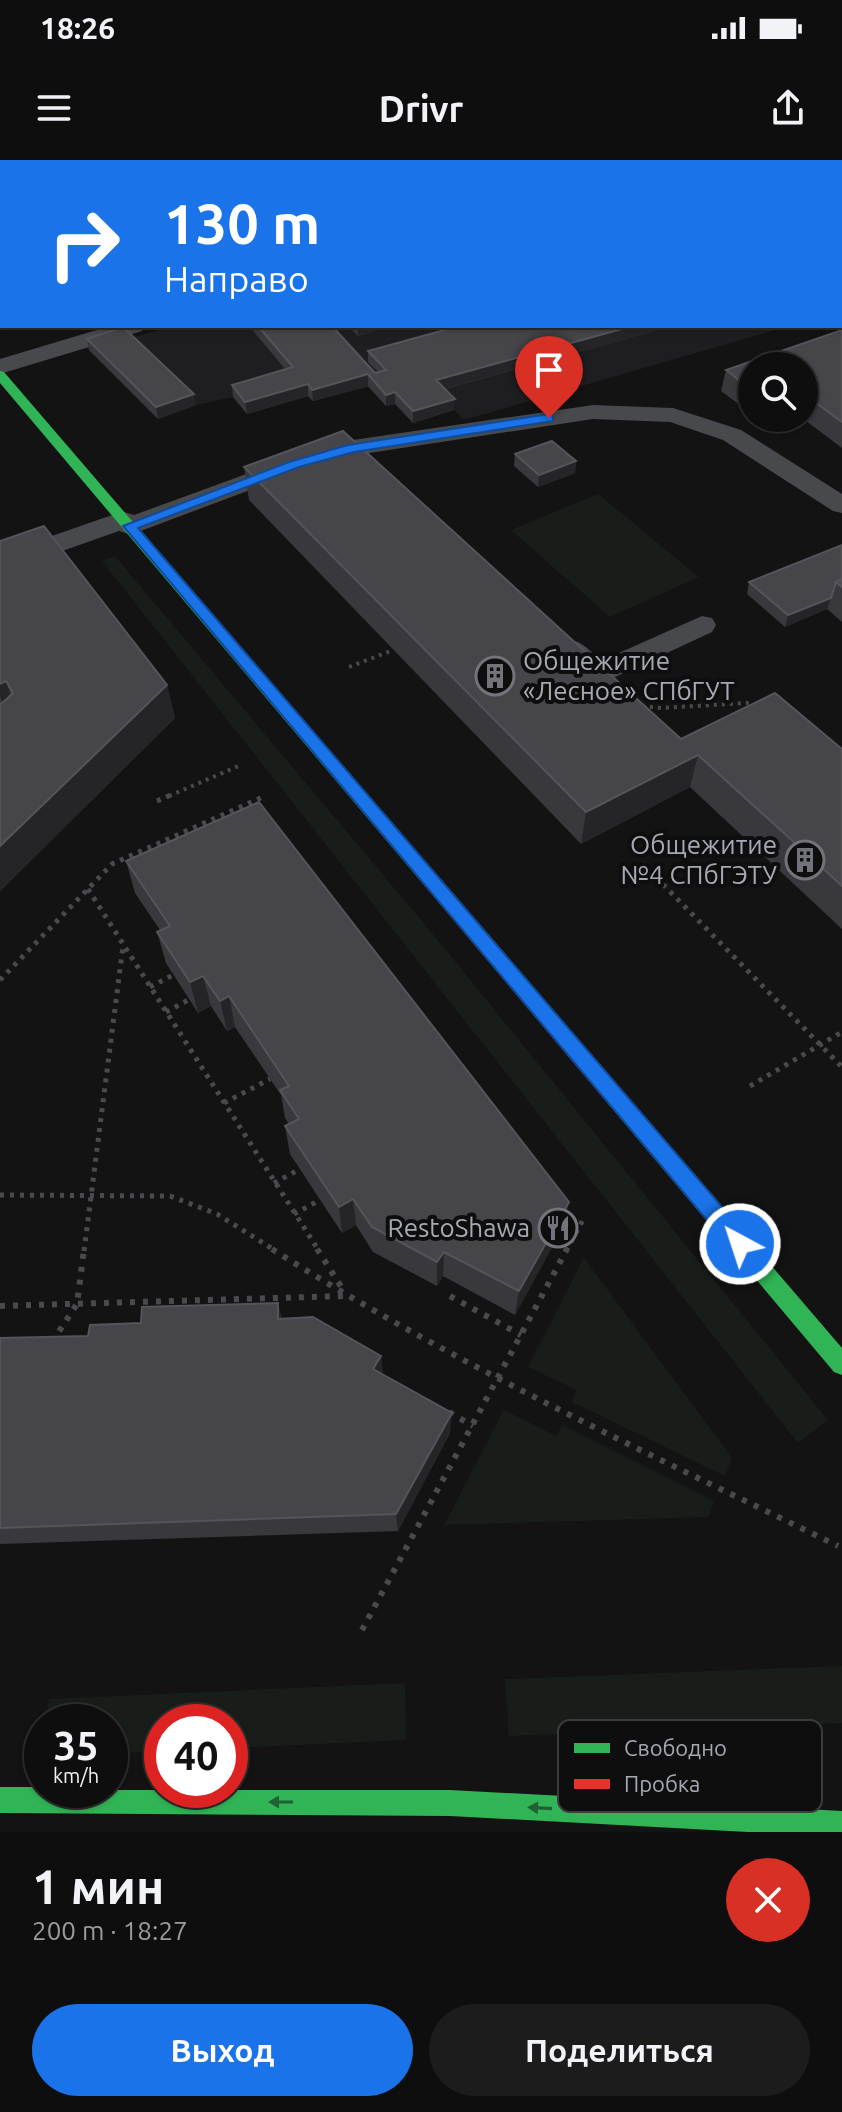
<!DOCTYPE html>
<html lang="ru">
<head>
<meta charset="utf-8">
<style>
  body { margin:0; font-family:Ubuntu,sans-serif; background:#1c1c1d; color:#f1f3f6; height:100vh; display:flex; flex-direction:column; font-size:30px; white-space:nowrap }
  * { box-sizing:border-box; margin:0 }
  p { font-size:26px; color:#9b9c9e }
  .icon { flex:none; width:44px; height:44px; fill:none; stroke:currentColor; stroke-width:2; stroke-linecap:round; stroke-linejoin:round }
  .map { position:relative; height:1672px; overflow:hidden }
  .side { display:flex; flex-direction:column; background:#0e0e0f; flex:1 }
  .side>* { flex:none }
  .guide { position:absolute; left:0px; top:0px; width:842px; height:168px; box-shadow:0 2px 6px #0004,0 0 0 2px #2e2e2f; background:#1a73e8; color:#fff; overflow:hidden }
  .fabs { position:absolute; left:738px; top:192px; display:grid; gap:16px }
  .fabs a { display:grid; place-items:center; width:80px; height:80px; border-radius:50%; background:#0e0e0f; box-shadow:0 2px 6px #0004,0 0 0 2px #2e2e2f; font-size:40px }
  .speed { position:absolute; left:24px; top:1544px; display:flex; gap:16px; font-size:40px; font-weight:700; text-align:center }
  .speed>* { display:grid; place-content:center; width:104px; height:104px; border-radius:50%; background:#0e0e0f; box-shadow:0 2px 6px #0004,0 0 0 2px #2e2e2f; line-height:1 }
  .speed small { font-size:20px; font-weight:400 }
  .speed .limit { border:12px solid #d22; background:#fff; color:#111 }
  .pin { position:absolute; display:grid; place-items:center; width:68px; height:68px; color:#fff; margin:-82px -34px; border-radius:50% 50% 50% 0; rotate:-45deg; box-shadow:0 0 8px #0007 }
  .pin .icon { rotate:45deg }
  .me { position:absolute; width:88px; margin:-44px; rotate:320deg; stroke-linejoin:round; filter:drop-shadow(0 0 6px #0008) }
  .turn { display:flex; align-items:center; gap:28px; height:168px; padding:0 32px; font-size:36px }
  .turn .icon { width:104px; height:104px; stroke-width:2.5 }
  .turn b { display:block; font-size:56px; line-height:68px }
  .round { display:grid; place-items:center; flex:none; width:84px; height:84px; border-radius:42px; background:#1c1c1d }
  .overview { display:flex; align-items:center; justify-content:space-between; height:136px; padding:0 32px }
  h1 { font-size:48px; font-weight:700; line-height:60px }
  .action { display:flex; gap:16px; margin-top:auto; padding:16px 32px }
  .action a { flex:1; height:92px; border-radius:48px; background:#1a73e8; color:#fff; font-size:32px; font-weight:700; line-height:92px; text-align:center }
  .action a+a { background:#1c1c1d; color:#f1f3f6 }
  .status { display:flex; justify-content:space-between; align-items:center; height:56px; padding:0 40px; background:#0e0e0f; direction:ltr }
  .status svg { height:22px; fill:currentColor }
  header { display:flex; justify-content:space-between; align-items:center; height:104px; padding:0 32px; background:#0e0e0f; font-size:36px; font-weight:700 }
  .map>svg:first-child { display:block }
  .built { fill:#1e1e20 }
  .green { fill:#181d19 }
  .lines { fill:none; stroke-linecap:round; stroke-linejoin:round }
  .path-far2 { stroke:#494a4d; stroke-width:4; stroke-dasharray:3 5; stroke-linecap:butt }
  .path-far1 { stroke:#494a4d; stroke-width:5; stroke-dasharray:4 6; stroke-linecap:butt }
  .path { stroke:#494a4d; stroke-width:6; stroke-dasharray:5 8; stroke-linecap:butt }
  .lane { fill:#48494c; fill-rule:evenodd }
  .fast { fill:#30b455; fill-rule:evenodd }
  .jam { fill:#e5322d; fill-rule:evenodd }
  .wall { fill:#39393d }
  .shaded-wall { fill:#252527 }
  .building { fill:#45454a; stroke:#54555a; stroke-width:2 }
  .oneway { fill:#1f6132 }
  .route { fill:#1a73e8; stroke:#114b97; stroke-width:2 }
  .labels { text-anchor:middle; stroke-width:8; stroke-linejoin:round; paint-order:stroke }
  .poi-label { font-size:26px; fill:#a6a9b3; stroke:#0e0e0f; text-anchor:end }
  .key { fill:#0e0e0f; stroke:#3c3c40; stroke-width:2 }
  .key-label { font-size:22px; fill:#a6a9b3 }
</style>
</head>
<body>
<div class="status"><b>18:26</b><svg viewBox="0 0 49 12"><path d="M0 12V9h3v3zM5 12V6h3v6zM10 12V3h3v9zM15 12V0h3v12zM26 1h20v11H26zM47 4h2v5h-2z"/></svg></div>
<header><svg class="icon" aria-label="menu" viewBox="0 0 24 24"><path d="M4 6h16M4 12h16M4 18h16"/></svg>Drivr<svg class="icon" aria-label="share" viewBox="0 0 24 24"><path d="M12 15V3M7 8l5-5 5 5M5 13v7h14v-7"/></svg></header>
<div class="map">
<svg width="842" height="1672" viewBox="0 0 842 1672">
  <rect width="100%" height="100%" fill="#131314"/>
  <g class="built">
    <path d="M 463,0 L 776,0 L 466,2 Z"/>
    <path d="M 172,166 L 789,166 L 464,260 L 454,250 L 413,263 L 396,244 L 386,246 L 368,227 L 313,241 L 308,236 L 247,254 L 233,237 L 196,245 L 158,259 L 89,190 Z"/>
  </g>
  <g class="green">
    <path d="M 598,334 L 699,417 L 610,457 L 511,370 Z"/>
    <path d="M 115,396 L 432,773 L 828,1260 L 798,1283 L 102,401 Z"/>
    <path d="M 584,1098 L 732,1298 L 725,1316 L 572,1242 L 577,1230 L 528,1207 Z"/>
    <path d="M 504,1250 L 556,1276 L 562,1265 L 714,1341 L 708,1357 L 444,1365 Z"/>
    <path d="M 842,1506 L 842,1563 L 509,1576 L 505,1519 Z"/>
    <path d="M 405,1523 L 406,1580 L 230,1588 L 230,1562 L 162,1562 L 162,1591 L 110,1594 L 110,1562 L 46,1562 L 49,1539 Z"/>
  </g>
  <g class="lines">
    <g class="path-far2">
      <path d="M 349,507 L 393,490"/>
      <path d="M 642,546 L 661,548 L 747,543 L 755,546"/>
      <path d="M 169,636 L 241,605"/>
    </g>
    <g class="path-far1">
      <path d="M 157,641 L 173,634"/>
      <path d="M 642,703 L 842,907"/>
      <path d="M 88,729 L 319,1091"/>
      <path d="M 0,820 L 112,704 L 265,636"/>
      <path d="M 150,827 L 173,815"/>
      <path d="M 166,852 L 190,839"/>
      <path d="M 750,926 L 842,872"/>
      <path d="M 224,943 L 270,919"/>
      <path d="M 274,1023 L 300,1009"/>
      <path d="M 0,1035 L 170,1036 L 217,1054 L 276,1091"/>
      <path d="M 294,1054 L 320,1040"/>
      <path d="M 84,1091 L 123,786"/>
      <path d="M 566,1091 L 585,1056"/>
    </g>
    <g class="path">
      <path d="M 272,1089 C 453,1204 646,1292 838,1386"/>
      <path d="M 317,1089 L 344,1131"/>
      <path d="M 450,1136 L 521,1175"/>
      <path d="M 0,1146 L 345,1136"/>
      <path d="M 52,1182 L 77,1144 L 84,1089"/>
      <path d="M 449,1252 L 473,1266"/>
      <path d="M 362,1470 L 567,1089"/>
    </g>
    <g class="lane">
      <path d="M 110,166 L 145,166 L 142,171 L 0,214 L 0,199 Z"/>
      <path d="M 593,245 L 673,248 L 741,270 L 842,334 L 842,353 L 833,351 L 723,280 L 670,262 L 593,259 L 356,295 L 303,310 L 138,372 L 129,374 L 119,371 L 0,413 L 0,394 L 115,354 L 124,352 L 134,355 L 285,300 L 353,280 Z"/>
      <path d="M 702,456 L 712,458 L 716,465 L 712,472 L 598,525 L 587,522 L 554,488 L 559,481 C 579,476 588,489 601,501 Z"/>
    </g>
    <g class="fast">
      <path d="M 0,211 L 4,212 L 431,709 L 433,714 L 431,719 L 419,719 L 0,223 Z"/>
      <path d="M 607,920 L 614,922 L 842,1188 L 842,1215 L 834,1212 L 600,934 L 598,928 L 600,922 Z"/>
      <path d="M 0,1627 L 42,1627 L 42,1630 L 450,1630 L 842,1651 L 842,1672 L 748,1672 L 450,1656 L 0,1653 Z"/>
    </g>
    <path class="jam" d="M 425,708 L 431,709 L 614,922 L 616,928 L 614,934 L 607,936 L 600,934 L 419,719 L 417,714 L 419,709 Z"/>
  </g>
  <g class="wall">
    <path d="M 840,59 L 842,61 L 842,104 L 840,102 Z"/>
    <path d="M 249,166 L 332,166 L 375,213 L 378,212 L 368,202 L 368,191 L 673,166 L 445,229 L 454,250 L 413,263 L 395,244 L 386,246 L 368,226 L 313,241 L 308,236 L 247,254 L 233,237 L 232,225 L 286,210 Z"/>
    <path d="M 348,166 L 396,166 L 358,176 Z"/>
    <path d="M 842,170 L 842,288 L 802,258 L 804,258 L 804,206 L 752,206 L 752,254 L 721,231 L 726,210 Z"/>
    <path d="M 87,179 L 196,245 L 158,259 L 89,190 Z"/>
    <path d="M 515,294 L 576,301 L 575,313 L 538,327 L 514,306 Z"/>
    <path d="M 244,307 L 681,579 L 842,589 L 842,769 L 690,627 L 581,684 L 249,340 Z"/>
    <path d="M 0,381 L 167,525 L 175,558 L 0,731 Z"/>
    <path d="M 842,385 L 842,462 L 827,449 L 785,467 L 747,434 L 749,422 Z"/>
    <path d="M 126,701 L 563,1067 L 515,1155 L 443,1116 L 437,1126 L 373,1092 L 356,1065 L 342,1073 L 290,994 L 285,966 L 289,964 L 285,958 L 281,935 L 235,867 L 227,871 L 211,846 L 198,853 L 166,803 L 157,772 L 160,770 L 135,733 Z"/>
    <path d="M 282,1159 L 381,1196 L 383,1215 L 450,1273 L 398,1371 L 0,1384 L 0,1178 L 88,1176 Z"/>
  </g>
  <g class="shaded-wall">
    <rect x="0" y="67" width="2" height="34"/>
    <path d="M 357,166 L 396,166 L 358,176 Z"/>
    <path d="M 633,166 L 673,166 L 436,231 L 436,220 Z"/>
    <path d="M 368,214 L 368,226 L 313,241 L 312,230 Z"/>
    <path d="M 308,224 L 308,236 L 247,254 L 245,242 Z"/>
    <path d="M 395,232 L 395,244 L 386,246 L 386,235 Z"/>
    <path d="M 194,234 L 196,245 L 158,259 L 156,247 Z"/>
    <path d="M 455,239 L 454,250 L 413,263 L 413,251 Z"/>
    <path d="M 576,301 L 575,313 L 538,327 L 539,315 Z"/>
    <path d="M 831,438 L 827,449 L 785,467 L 788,455 Z"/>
    <path d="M 6,521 L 17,555 L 8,559 L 0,536 L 0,524 Z"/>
    <path d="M 167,525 L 175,558 L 0,731 L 0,686 Z"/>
    <path d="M 698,595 L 690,627 L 581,684 L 586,652 Z"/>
    <path d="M 203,816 L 211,846 L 198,853 L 190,822 Z"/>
    <path d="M 229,836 L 235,867 L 227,871 L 220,841 Z"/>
    <path d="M 353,1039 L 356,1065 L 342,1073 L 339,1047 Z"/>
    <path d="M 569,1042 L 563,1067 L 515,1155 L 519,1131 Z"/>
    <path d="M 444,1092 L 443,1116 L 437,1126 L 437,1102 Z"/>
    <path d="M 278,1143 L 284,1166 L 278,1159 Z"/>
    <path d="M 381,1196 L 383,1218 L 373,1209 Z"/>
    <path d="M 452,1253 L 450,1273 L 398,1371 L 396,1354 Z"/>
  </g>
  <g class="building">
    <path d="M 0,0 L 31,0 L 32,1 L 2,2 L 2,67 L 0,67 Z"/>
    <path d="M 193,0 L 416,0 L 419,2 L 185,2 Z"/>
    <path d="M 840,59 L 842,61 L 842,90 L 840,89 Z"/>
    <path d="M 258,166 L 332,166 L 375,213 L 386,210 L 368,191 L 459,166 L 633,166 L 436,220 L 455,239 L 413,251 L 395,232 L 386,235 L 368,214 L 312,230 L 308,224 L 245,242 L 232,225 L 293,207 Z"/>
    <path d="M 123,167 L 194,234 L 156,247 L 87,179 Z"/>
    <path d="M 842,170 L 842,262 L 804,234 L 804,206 L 752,206 L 752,230 L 726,210 Z"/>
    <path d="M 343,271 L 681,579 L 775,533 L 842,589 L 842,726 L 698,595 L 586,652 L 244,307 Z"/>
    <path d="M 552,281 L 576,301 L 539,315 L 515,294 Z"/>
    <path d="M 44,366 L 167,525 L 0,686 L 0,545 L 13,533 L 6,521 L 0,524 L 0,381 Z"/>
    <path d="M 842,385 L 842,419 L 836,422 L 831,438 L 788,455 L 749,422 Z"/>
    <path d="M 842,419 L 842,427 L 836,422 Z"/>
    <path d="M 259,642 L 569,1042 L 519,1131 L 444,1092 L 437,1102 L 372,1067 L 353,1039 L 339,1047 L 285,966 L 299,959 L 280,930 L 289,926 L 229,836 L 220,841 L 203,816 L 190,822 L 157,772 L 170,766 L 126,701 Z"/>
    <path d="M 278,1143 L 278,1159 L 313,1157 L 381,1196 L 373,1209 L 452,1253 L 396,1354 L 0,1368 L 0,1178 L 88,1176 L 90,1165 L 141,1163 L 142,1147 Z"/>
  </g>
  <defs><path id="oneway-solid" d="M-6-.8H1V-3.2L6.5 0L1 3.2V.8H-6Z" transform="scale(2)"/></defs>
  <g class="oneway">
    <use href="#oneway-solid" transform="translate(281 1642) rotate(-180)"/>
    <use href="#oneway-solid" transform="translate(540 1648) rotate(-177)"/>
  </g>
  <path class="route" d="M 549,254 L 553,256 L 553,261 L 354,292 L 299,307 L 138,368 L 748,1077 L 751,1084 L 748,1091 L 740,1094 L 733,1091 L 123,366 L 289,302 L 348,285 Z"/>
  <defs>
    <symbol id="building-ring" viewBox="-11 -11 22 22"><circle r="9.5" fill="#0e0e0f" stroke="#73747b" stroke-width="1.5"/><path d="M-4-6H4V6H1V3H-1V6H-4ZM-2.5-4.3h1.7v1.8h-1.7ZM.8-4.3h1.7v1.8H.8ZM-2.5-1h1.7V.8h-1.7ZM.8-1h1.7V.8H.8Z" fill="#73747b"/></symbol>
    <symbol id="restaurant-ring" viewBox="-11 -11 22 22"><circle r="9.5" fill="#0e0e0f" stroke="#73747b" stroke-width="1.5"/><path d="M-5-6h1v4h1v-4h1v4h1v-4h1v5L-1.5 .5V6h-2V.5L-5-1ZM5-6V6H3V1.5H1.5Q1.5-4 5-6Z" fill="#73747b"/></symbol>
  </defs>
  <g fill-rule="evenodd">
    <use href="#building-ring" x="473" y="494" width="44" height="44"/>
    <use href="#building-ring" x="783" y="678" width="44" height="44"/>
    <use href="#restaurant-ring" x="536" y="1046" width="44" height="44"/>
  </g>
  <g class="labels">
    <g class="poi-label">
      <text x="523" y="510" text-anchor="start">Общежитие<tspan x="523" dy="30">«Лесное» СПбГУТ</tspan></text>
      <text x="777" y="694">Общежитие<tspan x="777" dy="30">№4 СПбГЭТУ</tspan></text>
      <text x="530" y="1077">RestoShawa</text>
    </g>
  </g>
  <rect x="558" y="1560" width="264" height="92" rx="12" class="key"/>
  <rect x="574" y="1583" width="36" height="10" fill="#30b455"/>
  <rect x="574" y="1619" width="36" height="10" fill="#e5322d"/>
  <g class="key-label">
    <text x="624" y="1596">Свободно</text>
    <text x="624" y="1632">Пробка</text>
  </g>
</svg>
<div class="fabs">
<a><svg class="icon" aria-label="search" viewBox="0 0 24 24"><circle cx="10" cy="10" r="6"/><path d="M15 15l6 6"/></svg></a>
</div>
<div class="speed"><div>35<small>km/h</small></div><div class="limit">40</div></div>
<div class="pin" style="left:549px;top:258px;background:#d93025"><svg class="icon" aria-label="arrive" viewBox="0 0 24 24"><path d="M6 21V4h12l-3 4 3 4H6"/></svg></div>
<svg class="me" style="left:740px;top:1084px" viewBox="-20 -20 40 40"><circle r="17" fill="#1a73e8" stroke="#fff" stroke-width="3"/><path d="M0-11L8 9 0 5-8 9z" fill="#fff"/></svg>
<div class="guide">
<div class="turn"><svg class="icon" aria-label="right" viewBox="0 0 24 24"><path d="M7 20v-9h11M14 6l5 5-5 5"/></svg><div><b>130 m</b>Направо</div></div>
</div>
</div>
<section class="side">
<div class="overview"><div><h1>1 мин</h1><p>200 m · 18:27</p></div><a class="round" style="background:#d93025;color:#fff"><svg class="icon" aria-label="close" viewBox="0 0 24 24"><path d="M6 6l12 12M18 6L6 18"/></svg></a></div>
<div class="action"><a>Выход</a><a>Поделиться</a></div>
</section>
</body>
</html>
